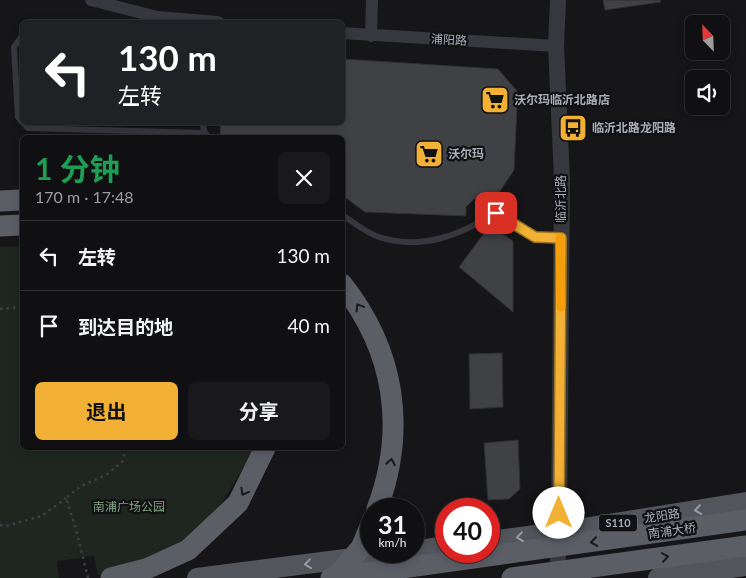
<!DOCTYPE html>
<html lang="zh">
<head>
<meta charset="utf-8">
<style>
  body { margin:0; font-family:Lato,"Noto Sans SC",sans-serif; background:#19191b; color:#f1f3f6; height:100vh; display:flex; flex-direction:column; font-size:19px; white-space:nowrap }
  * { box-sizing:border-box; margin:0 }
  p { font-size:16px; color:#9c9d9f }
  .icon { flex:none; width:28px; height:28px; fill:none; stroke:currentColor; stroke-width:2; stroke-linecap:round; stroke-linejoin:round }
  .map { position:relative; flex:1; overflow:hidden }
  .side { position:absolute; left:20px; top:135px; width:325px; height:315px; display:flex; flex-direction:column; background:#101012; border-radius:8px; box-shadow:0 2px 8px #0003,0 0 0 1px #303032 }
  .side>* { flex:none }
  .banner { position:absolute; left:20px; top:20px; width:325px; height:105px; border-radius:8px; box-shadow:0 2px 8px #0003,0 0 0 1px #303032; background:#202124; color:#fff; overflow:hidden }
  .needle { width:32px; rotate:337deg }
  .controls { position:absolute; left:685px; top:15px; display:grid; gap:10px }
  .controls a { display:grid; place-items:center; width:45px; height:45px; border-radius:8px; background:#101012; box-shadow:0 2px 8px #0003,0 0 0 1px #303032; font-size:25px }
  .speed { position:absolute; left:360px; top:498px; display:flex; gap:10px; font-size:25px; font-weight:700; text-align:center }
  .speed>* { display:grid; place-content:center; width:65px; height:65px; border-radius:50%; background:#101012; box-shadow:0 2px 8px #0003,0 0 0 1px #303032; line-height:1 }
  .speed small { font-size:12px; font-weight:400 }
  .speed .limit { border:8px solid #d22; background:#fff; color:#111 }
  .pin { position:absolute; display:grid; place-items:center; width:42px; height:42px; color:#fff; margin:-21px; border-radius:10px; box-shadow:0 2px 8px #0006 }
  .me { position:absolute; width:55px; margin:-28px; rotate:0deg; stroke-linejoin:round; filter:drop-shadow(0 0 4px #0008) }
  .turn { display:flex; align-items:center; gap:18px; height:105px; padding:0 15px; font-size:22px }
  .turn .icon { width:65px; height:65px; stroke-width:2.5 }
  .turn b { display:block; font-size:35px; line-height:42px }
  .round { display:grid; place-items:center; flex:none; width:52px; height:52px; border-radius:8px; background:#19191b }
  .overview { display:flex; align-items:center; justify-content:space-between; height:85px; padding:0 15px }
  h1 { font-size:30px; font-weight:700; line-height:38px; color:#1e9e55 }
  .primary-button { display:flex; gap:10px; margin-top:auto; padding:10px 15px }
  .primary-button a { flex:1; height:58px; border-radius:8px; background:#f2b134; color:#111; font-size:20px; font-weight:700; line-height:58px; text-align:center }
  .primary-button a+a { background:#19191b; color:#f1f3f6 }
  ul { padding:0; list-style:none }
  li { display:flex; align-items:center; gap:15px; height:70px; padding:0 15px; border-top:1px solid #303032 }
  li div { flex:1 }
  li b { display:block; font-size:19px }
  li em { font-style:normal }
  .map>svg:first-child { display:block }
  .green { fill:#1e261f }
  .building { fill:#404145; stroke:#303034 }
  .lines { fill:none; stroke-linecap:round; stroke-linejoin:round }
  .path { stroke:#3d3f44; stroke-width:2.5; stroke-dasharray:2.5 4; stroke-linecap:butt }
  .service { stroke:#37383d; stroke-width:6 }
  .minor { stroke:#37383d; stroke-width:12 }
  .tertiary { stroke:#37383d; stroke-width:16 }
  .primary { stroke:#53555c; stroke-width:20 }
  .trunk { stroke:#5b5e65; stroke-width:21 }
  .trunk-bridge { stroke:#5b5e65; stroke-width:21 }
  .oneway { stroke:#18191b }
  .oneway2 { stroke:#979ba6 }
  .route-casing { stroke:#9d7322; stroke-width:12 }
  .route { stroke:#f2b134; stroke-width:9 }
  .slow { stroke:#f59e0b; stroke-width:9 }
  .labels { text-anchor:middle; stroke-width:4.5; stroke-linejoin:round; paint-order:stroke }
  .shield { fill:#111113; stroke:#7b7e86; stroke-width:1 }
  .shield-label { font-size:11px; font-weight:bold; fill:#a8adb8 }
  .street-label { font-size:12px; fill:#a8adb8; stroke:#111113 }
  .poi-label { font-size:12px; font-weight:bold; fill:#a8adb8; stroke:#111113; text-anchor:start }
  .park-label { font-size:12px; fill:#7fa381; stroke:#111113 }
</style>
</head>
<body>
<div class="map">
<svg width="746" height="578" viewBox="0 0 746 578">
  <rect width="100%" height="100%" fill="#161618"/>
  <path class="green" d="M 22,246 L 22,448 L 256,448 L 219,507 L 167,560 L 98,575 L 94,556 L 57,561 L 59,578 L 0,578 L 0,247 Z"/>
  <g class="building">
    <path d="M 603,0 L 660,0 L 661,2 L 605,10 Z"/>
    <path d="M 342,59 L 498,69 L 517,91 L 517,107 L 514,170 L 496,197 L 474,199 L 466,207 L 466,216 L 365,212 L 342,195 L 342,138 L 227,138 L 220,135 L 221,122 L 342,122 Z"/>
    <path d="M 490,225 L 513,241 L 513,312 L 459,267 Z"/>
    <path d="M 502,353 L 503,407 L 470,409 L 469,354 Z"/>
    <path d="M 518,440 L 520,489 L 509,499 L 488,500 L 484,443 Z"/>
  </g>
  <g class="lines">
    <g class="path">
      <path d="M 0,309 L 22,307"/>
      <path d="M 0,525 L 6,526 L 42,516 L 66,498"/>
      <path d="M 88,578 L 76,529 L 66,498 L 81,486 L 106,475 L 122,462 L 126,448"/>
    </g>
    <g class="service">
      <path d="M 22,36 L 14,47 L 18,117 L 22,122"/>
      <path d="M 23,122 L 28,128 L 205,133"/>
      <path d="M 202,122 L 205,133 L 210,138"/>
      <path d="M 342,215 C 354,222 366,233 379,237 C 421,251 460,235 496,213 L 535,237 L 560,238"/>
    </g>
    <g class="minor">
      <path d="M 91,0 L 157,17 L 218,22"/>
      <path d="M 342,33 L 556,46"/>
      <path d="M 371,36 L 372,0"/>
    </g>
    <path class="tertiary" d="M 557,578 L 559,532 L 562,179 L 556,46 L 558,0"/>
    <g class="primary">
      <path d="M 489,541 L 559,532 L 746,502"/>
      <path d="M 414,551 L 446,546"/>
      <path d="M 197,578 L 408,551"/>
      <path d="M 658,578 L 746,566"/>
    </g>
    <g class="trunk">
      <path d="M 0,201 L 22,200"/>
      <path d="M 0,226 L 22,225"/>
      <path d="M 342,284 C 395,351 407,429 377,509"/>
      <path d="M 111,578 L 146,569 L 188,550 L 238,503 L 265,448"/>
    </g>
    <g class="trunk-bridge">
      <path d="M 331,578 L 746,520"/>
      <path d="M 335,578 L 361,548 L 371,524"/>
      <path d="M 512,578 L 746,546"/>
    </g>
  </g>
  <defs><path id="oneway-chevron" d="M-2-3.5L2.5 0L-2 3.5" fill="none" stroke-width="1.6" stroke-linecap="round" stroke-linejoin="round" transform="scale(1.25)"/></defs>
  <g class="oneway">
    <use href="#oneway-chevron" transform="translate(359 307) rotate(-121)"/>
    <use href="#oneway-chevron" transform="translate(391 462) rotate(-80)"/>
    <use href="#oneway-chevron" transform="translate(244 492) rotate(119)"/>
    <use href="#oneway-chevron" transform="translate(594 542) rotate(172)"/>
    <use href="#oneway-chevron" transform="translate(665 557) rotate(-8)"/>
  </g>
  <g class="oneway2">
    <use href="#oneway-chevron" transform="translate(698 510) rotate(171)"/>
    <use href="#oneway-chevron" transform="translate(520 537) rotate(173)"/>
    <use href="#oneway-chevron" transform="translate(308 564) rotate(173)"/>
  </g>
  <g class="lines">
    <defs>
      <path id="route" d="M 496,213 L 535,237 L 561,238 L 559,513"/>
    </defs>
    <use href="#route" class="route-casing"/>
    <use href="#route" class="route"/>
    <path class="slow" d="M 560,238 L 561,307"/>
  </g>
  <defs>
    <symbol id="supermarket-square" viewBox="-11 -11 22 22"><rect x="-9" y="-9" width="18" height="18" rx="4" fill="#f2b134" stroke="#111113"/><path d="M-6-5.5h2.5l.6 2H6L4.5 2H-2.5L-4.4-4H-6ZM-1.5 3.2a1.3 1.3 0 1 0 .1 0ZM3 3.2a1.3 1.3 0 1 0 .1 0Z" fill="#111"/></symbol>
    <symbol id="bus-square" viewBox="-11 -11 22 22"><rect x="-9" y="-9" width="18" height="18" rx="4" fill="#f2b134" stroke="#111113"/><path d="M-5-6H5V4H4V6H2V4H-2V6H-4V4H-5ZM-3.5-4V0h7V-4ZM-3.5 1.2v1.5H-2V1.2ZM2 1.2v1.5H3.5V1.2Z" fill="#111"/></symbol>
  </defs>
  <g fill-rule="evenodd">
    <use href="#supermarket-square" x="479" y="84" width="32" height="32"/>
    <use href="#bus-square" x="557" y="112" width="32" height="32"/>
    <use href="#supermarket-square" x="413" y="138" width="32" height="32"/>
  </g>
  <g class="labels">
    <rect class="shield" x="599" y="514.5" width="38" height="17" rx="4"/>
    <g class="shield-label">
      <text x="618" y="527">S110</text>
    </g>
    <g class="street-label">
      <text transform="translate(449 40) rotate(3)" y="4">浦阳路</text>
      <text transform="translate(561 199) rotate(-90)" y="4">临沂北路</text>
      <text transform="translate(662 516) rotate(-9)" y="4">龙阳路</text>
      <text transform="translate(672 531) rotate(-8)" y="4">南浦大桥</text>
    </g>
    <g class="poi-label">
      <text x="514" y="104">沃尔玛临沂北路店</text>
      <text x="592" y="132">临沂北路龙阳路</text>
      <text x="448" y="158">沃尔玛</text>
    </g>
    <g class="park-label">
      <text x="129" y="511">南浦广场公园</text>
    </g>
  </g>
</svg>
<div class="controls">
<a><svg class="needle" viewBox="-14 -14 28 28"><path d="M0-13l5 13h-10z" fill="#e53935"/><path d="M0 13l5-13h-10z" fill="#9c9d9f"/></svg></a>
<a><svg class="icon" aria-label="sound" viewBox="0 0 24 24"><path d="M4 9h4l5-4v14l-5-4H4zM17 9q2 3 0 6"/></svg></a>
</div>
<div class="speed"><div>31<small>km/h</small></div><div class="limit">40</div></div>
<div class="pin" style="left:496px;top:213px;background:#d93025"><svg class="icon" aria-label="arrive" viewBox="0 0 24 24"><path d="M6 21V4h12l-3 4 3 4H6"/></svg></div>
<svg class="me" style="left:559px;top:513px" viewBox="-20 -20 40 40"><circle r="19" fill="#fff"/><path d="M0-13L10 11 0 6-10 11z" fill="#f2b134"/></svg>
<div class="banner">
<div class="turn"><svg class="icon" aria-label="left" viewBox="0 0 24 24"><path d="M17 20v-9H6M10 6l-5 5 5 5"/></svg><div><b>130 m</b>左转</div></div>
</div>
<section class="side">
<div class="overview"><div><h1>1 分钟</h1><p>170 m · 17:48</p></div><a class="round"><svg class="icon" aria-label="close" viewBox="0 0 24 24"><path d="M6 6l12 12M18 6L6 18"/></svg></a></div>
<ul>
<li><svg class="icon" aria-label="left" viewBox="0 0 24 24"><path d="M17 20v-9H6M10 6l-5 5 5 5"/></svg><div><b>左转</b></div><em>130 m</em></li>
<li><svg class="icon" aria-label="arrive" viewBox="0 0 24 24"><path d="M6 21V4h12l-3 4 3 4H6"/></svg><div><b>到达目的地</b></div><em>40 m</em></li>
</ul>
<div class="primary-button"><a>退出</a><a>分享</a></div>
</section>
</div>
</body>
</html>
